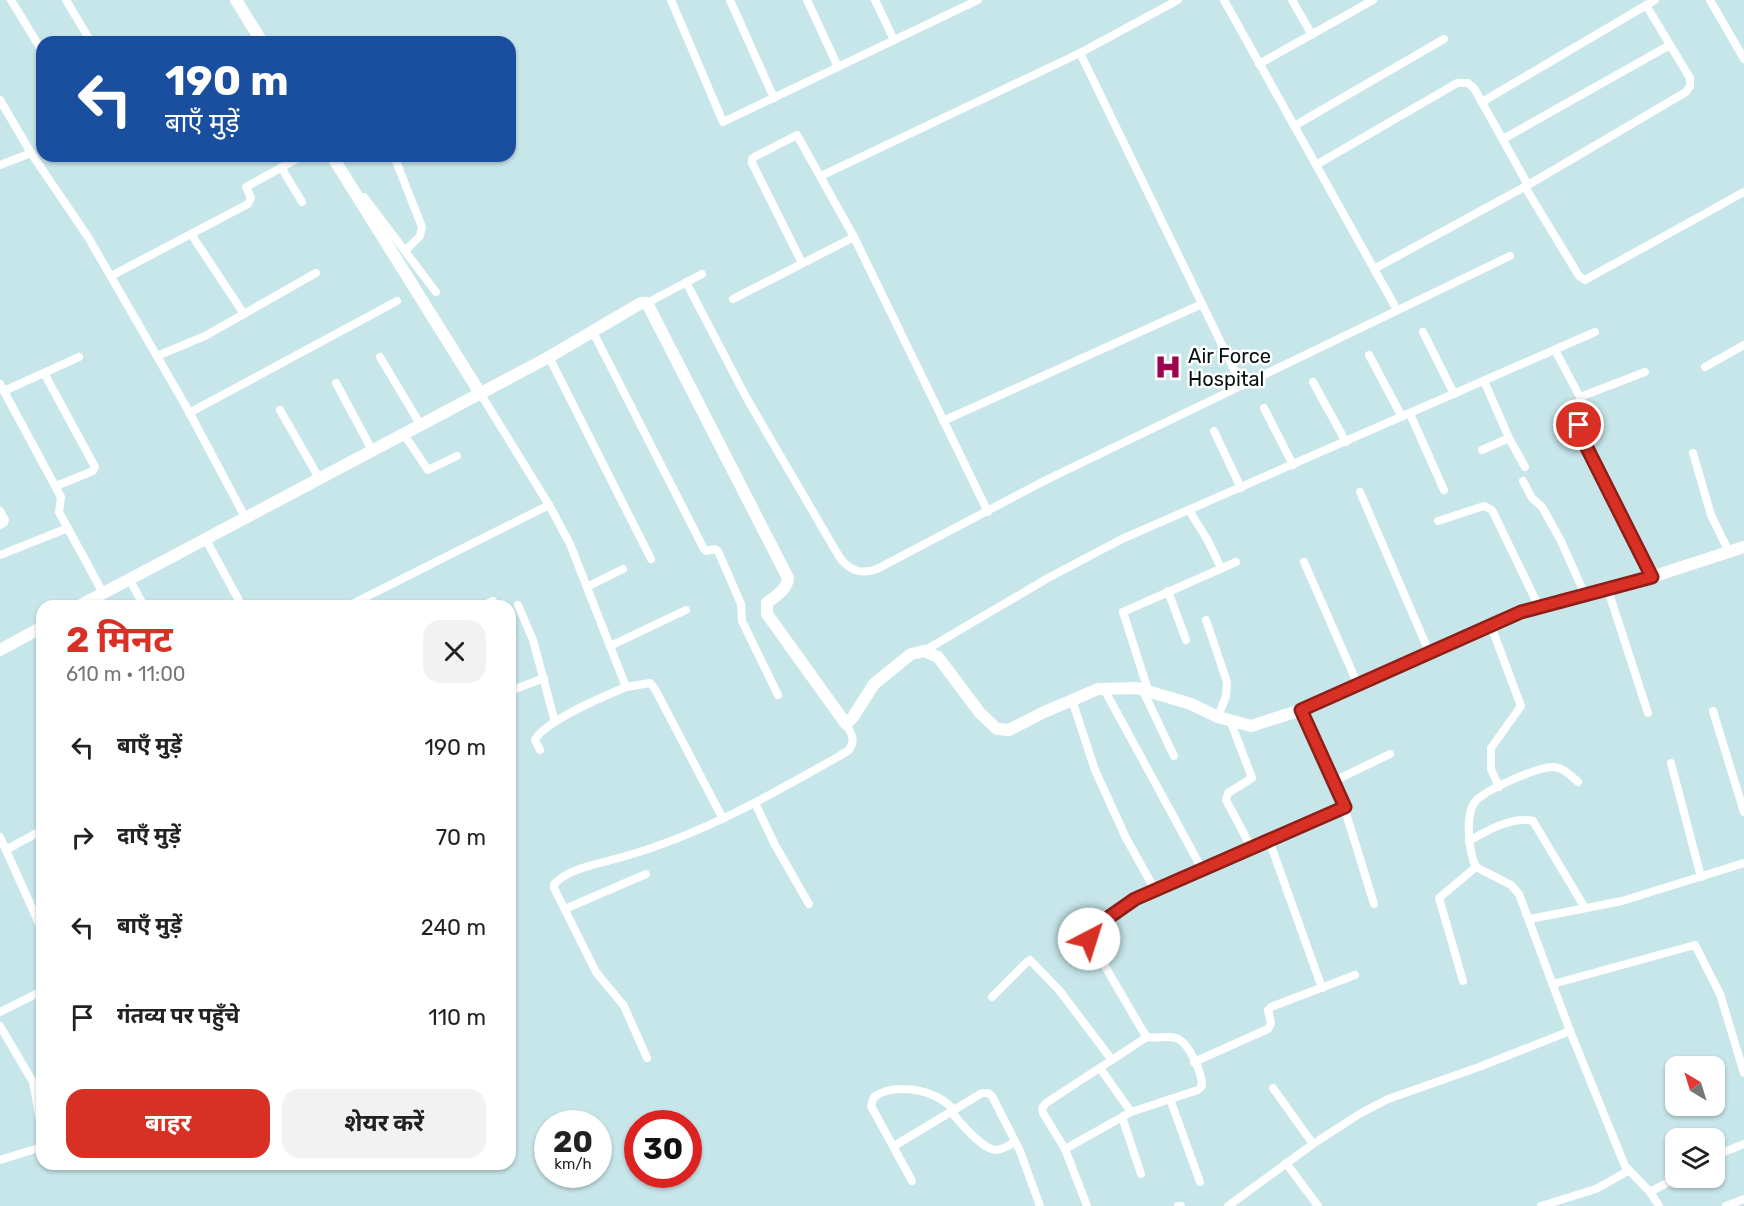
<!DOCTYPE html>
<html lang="hi">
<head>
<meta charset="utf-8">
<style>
  body { margin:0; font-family:Rubik,"Noto Sans Devanagari",sans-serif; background:#f2f2f2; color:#222; height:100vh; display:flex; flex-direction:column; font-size:22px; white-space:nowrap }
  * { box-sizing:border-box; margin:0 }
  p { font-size:20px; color:#767676 }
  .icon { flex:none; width:33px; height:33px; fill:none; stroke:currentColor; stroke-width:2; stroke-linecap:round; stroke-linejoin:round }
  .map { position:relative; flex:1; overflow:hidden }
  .details { position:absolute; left:36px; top:600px; width:480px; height:570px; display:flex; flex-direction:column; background:#fff; border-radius:18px; box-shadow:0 2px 4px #0004 }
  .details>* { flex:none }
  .hud { position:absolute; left:36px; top:36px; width:480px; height:126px; border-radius:18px; box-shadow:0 2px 4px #0004; background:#1a4fa0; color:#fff; overflow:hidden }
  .needle { width:39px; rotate:322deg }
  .controls { position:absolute; left:1665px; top:1056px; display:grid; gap:12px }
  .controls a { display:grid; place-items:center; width:60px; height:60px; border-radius:12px; background:#fff; box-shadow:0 2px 4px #0004; font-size:30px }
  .speed { position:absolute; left:534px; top:1110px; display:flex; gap:12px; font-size:30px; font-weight:700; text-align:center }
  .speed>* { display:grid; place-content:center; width:78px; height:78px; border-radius:50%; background:#fff; box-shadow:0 2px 4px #0004; line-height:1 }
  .speed small { font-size:15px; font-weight:400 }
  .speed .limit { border:9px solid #d22; background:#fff; color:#111 }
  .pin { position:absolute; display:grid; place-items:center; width:51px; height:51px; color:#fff; margin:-26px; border:3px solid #fff; border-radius:50%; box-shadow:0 2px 6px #0007 }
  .me { position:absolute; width:66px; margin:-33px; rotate:40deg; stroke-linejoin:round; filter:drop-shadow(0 0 4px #0008) }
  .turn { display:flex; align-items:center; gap:21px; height:126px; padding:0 30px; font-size:27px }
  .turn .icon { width:78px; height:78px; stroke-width:2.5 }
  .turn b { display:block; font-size:42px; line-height:51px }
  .round { display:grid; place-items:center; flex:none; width:63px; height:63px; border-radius:18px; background:#f2f2f2 }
  .overview { display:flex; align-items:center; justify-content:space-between; height:102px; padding:0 30px }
  h1 { font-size:36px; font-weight:700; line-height:45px; color:#d93025 }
  .cta { display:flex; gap:12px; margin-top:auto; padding:12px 30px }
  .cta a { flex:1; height:69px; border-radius:18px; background:#d93025; color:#fff; font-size:24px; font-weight:700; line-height:69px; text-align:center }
  .cta a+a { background:#f2f2f2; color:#222 }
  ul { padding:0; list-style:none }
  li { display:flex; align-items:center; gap:18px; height:90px; padding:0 30px }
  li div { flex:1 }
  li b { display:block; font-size:22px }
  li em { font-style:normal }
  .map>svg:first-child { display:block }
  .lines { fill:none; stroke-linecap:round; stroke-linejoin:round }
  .street { stroke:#fff; stroke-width:8 }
  .secondary { stroke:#fff; stroke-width:12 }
  .route-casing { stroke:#8d1f18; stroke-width:15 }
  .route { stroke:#d93025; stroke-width:10 }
  .labels { text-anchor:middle; stroke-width:5; stroke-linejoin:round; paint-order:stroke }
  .poi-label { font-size:20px; fill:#071112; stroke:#fff; text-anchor:start }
</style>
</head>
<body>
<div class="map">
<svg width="1744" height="1206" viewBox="0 0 1744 1206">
  <rect width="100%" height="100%" fill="#c7e6e9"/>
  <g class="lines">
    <g class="street">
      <path d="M 11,0 L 42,51"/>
      <path d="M 66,0 L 91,42"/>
      <path d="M 671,0 L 723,122 L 978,0"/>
      <path d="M 730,0 L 774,98"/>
      <path d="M 807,0 L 838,67"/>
      <path d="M 875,0 L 894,40"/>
      <path d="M 1224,0 L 1397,310"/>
      <path d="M 1292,0 L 1312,35"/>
      <path d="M 1710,0 L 1744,59"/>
      <path d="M 1080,53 L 1242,386"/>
      <path d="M 1259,64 L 1373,0"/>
      <path d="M 0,100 L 31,153 L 88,237 L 188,410 L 245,517"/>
      <path d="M 1482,102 L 1655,0"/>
      <path d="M 1294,126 L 1444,39"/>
      <path d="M 1503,139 L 1670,45"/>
      <path d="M 394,156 L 422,227 L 420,236 L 405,251"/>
      <path d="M 0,165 L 31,153"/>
      <path d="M 1316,165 L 1457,83 L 1468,83 L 1474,88 L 1528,185"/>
      <path d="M 281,167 L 302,202"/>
      <path d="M 821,176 L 1080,53 L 1178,0"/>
      <path d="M 1525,187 L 1579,276 L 1585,280 L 1744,192"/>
      <path d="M 364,197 L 436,292"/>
      <path d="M 191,234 L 244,314"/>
      <path d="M 802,263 L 752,163 L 752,159 L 756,156 L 797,135 L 854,237 L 988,512"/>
      <path d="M 1374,269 L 1528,185 L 1686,92 L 1690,86 L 1690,78 L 1646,5"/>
      <path d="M 111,276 L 248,204 L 251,198 L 246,187 L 302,156"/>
      <path d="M 686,282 L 746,397 L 840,558 C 851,572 863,575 879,568 L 1044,481 L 1510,256"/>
      <path d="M 733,299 L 854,237"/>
      <path d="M 647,303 L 702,274"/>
      <path d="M 593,332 L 704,549 L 706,551 L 715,549 L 718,551 L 741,604 L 742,621 L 778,695"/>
      <path d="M 1423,332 L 1454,394"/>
      <path d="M 1555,350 L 1590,416 L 1589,420 L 1579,425 L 1578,430 L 1652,577"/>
      <path d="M 1369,355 L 1402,417"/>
      <path d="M 157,356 L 205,336 L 316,273"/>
      <path d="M 380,357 L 420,424"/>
      <path d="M 549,357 L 651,559"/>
      <path d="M 1705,367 L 1744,345"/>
      <path d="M 44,373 L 95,467 L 93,471 L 56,486"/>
      <path d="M 1484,381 L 1509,438 L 1525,467"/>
      <path d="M 1313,382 L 1346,442"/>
      <path d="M 336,383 L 372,450"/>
      <path d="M 0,384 L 61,497 L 59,512 L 103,593"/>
      <path d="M 4,391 L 79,357"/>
      <path d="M 480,393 L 549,505 L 570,544 L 626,687 L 650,683 L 655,689 L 723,819"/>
      <path d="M 1580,397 L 1645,372"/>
      <path d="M 1264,408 L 1293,465"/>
      <path d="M 280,410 L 319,478"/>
      <path d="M 189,413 L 397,301"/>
      <path d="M 1410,414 L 1444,490"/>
      <path d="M 943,421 L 1202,304"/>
      <path d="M 1214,431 L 1241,488"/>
      <path d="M 403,433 L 428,470 L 457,456"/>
      <path d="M 1482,450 L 1509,438"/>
      <path d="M 1693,453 L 1711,515 L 1729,552"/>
      <path d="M 1523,481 L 1532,498 L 1542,507 L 1561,541 L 1585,595"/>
      <path d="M 1360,492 L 1430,654"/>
      <path d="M 1189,510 L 1208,541 L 1221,568"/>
      <path d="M 0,511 L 5,520 L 4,523 L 0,525"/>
      <path d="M 1438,521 L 1484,506 L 1492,510 L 1539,607"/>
      <path d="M 205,538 L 242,606"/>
      <path d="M 0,555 L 68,528"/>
      <path d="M 1304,562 L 1358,685"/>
      <path d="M 129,579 L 144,606"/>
      <path d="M 587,587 L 623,569"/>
      <path d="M 1608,590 L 1648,713"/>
      <path d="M 1168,591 L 1186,640"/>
      <path d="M 518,605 L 533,640 L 555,722"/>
      <path d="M 348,606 L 549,505"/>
      <path d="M 482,606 L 493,601"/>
      <path d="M 1206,620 L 1227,682 L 1226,696 L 1218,717"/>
      <path d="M 1491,626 L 1521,706 L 1491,748 L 1491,769 L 1499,787"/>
      <path d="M 610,646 L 686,610"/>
      <path d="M 924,651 L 1048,578 L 1122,539 L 1595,332"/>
      <path d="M 1104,689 L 1202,869"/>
      <path d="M 510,691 L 544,678"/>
      <path d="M 1143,691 L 1174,756"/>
      <path d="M 1149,693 L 1123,612 L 1236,562"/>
      <path d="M 1072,700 L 1095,770 L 1126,838 L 1155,890"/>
      <path d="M 1301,710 L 1341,797 L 1374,904"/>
      <path d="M 1713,711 L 1744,812"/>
      <path d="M 1230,720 L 1252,778 L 1228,793 L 1226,800 L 1251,847"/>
      <path d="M 540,750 L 535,740 C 544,721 605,696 626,687"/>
      <path d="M 1671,763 L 1701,877"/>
      <path d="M 1334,781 L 1390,754"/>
      <path d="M 1578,782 C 1571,776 1564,768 1554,767 C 1539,766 1482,791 1474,803 C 1465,817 1469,853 1476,867 L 1511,885 L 1519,894 L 1570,1031 L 1625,1166 L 1650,1192 L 1659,1206"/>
      <path d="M 755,803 L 775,845 L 809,904"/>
      <path d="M 0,837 L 42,930"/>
      <path d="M 1269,840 L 1322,988"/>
      <path d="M 1469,841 C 1486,831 1512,816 1533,821 L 1585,908"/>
      <path d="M 6,850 L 42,830"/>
      <path d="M 565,909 L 646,874"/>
      <path d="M 1530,919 L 1622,901 L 1744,863"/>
      <path d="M 1463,981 L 1439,898 L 1476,867"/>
      <path d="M 1553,984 L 1695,945 L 1720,994 L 1744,1073"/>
      <path d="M 992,997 L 1027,962 L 1030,960 L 1059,990 L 1112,1060"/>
      <path d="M 0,1012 L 42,991"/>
      <path d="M 0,1026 L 33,1082 L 42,1131"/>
      <path d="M 647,1058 L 624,1006 L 596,972 L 554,888 L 554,884 C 570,867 603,863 626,856 C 706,833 776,792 848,751 C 857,741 851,733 846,724"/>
      <path d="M 1194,1062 L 1268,1029 L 1271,1023 L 1268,1010 L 1271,1007 L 1355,975"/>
      <path d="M 1100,1068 L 1131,1112"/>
      <path d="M 1273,1088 L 1313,1144"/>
      <path d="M 1170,1099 L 1200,1182"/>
      <path d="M 951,1112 C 960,1122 983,1151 997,1150 C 1003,1149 1010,1145 1015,1142"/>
      <path d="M 1122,1117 L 1141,1174"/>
      <path d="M 894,1146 L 982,1093 L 988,1093 L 992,1096 L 1020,1151 L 1040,1206"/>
      <path d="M 1065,1149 L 1131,1112 L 1198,1090 L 1202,1086 C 1202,1073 1189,1042 1176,1038 C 1167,1035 1157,1039 1147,1037 L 1144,1033 L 1089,939 L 1088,934 L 1092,929 L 1135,899 L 1345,807"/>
      <path d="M 1714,1156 L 1744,1144"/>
      <path d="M 0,1160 L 42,1147"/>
      <path d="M 1286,1163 L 1318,1206"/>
      <path d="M 912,1181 L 871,1106 L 874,1097 C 890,1085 917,1088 935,1096 C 942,1099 949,1105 955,1110"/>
      <path d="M 1650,1192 L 1676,1178"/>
      <path d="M 1087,1206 L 1065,1149 L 1043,1113 L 1042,1108 L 1046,1103 L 1147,1037"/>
      <path d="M 1178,1206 L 1181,1206"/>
      <path d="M 1228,1206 L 1313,1144 L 1361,1113 L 1388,1099 L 1479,1067 L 1570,1031"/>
      <path d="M 1541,1206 L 1596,1189 L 1628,1171"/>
      <path d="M 1726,1206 L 1744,1199"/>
    </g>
    <g class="secondary">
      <path d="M 236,0 L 262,42"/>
      <path d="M 332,156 L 480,393"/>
      <path d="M 79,606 L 549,357 L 641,303 L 647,303 L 788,578 C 787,590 775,596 767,603 L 767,614 L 846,724 L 853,717 L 874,684 L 911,654 L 924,651 L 938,657 L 980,713 L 997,729 L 1009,730 L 1042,713 L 1098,689 L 1137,688 L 1191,704 L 1218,717 L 1251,726 L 1301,710 L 1521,612 L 1633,583 L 1744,547"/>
      <path d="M 0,650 L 42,627"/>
    </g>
  </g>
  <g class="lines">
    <defs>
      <path id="route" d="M 1089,939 L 1088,934 L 1092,929 L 1135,899 L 1345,807 L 1301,710 L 1521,612 L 1652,577 L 1578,430 L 1579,425"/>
    </defs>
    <use href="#route" class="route-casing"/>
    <use href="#route" class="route"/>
  </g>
  <defs>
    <symbol id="hospital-bare" viewBox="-9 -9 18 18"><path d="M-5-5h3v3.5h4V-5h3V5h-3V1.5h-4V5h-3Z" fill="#9e044d" stroke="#fff" stroke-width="2.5" paint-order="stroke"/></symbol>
  </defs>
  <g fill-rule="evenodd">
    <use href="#hospital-bare" x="1149" y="348" width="38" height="38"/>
  </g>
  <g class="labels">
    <g class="poi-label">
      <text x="1188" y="363">Air Force<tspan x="1188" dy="23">Hospital</tspan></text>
    </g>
  </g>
</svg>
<div class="controls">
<a><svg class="needle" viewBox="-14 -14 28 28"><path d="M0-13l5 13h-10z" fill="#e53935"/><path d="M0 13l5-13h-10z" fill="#767676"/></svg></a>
<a><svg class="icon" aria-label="layers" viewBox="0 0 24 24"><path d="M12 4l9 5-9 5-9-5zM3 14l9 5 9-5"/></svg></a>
</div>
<div class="speed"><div>20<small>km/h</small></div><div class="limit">30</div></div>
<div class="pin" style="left:1579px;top:425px;background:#d93025"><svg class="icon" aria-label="arrive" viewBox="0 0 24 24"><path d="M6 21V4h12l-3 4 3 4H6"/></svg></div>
<svg class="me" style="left:1089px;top:939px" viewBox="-20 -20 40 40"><circle r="19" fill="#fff"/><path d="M0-13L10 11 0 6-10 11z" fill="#d93025"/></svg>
<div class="hud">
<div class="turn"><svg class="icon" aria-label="left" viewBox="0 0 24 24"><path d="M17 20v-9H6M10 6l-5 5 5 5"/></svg><div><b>190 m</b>बाएँ मुड़ें</div></div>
</div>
<section class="details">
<div class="overview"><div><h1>2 मिनट</h1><p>610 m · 11:00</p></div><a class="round"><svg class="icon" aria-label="close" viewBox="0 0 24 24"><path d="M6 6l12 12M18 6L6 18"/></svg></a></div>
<ul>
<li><svg class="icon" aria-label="left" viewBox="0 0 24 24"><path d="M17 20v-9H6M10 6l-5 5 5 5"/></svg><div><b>बाएँ मुड़ें</b></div><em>190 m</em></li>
<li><svg class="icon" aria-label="right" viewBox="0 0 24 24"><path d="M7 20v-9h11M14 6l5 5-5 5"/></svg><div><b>दाएँ मुड़ें</b></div><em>70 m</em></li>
<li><svg class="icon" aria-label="left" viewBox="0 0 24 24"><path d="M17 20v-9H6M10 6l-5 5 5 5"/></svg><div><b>बाएँ मुड़ें</b></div><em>240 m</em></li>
<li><svg class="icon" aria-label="arrive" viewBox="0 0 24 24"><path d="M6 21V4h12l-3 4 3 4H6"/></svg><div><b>गंतव्य पर पहुँचे</b></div><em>110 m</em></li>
</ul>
<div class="cta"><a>बाहर</a><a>शेयर करें</a></div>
</section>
</div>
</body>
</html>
